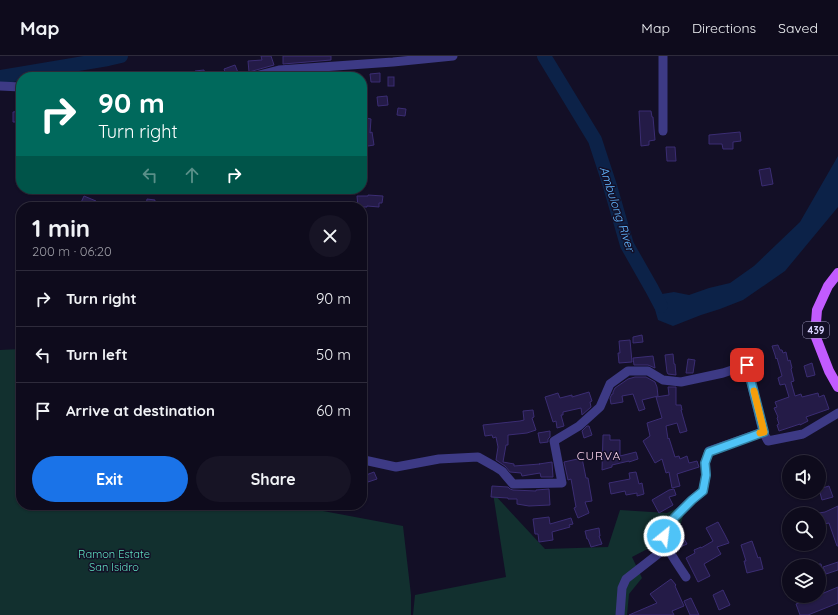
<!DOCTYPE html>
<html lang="en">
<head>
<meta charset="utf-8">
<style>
  body { margin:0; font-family:Quicksand,sans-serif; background:#171425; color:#f1f3f6; height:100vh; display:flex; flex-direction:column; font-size:15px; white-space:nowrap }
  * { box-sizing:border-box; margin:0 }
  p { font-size:13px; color:#9b9ba3 }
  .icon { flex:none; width:22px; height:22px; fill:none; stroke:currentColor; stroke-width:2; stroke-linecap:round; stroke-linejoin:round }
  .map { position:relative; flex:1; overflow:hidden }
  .drawer { position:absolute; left:16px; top:146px; width:351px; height:308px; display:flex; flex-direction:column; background:#0e0b1c; border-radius:16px; box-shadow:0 1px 3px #0004,0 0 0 1px #2e2b3b }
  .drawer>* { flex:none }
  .top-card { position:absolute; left:16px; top:16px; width:351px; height:122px; border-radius:16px; box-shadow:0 1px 3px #0004,0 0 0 1px #2e2b3b; background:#00695c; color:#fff; overflow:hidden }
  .controls { position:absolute; left:782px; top:399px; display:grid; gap:8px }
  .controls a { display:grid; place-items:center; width:44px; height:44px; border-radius:50%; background:#0e0b1c; box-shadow:0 1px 3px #0004,0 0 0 1px #2e2b3b; font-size:20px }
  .pin { position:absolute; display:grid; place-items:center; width:34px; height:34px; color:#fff; margin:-17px; border-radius:8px; box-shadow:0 2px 6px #0006 }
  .me { position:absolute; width:44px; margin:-22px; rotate:29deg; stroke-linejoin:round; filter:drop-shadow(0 0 3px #0008) }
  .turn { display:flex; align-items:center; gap:14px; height:84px; padding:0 16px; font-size:18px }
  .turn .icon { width:52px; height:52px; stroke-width:2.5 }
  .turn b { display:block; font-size:28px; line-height:34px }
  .lanes { display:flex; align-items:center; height:38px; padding:0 16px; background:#0003; justify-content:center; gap:20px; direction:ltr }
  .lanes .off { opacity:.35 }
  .round { display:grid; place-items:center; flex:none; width:42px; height:42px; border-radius:21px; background:#171425 }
  .summary { display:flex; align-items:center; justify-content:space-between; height:68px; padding:0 16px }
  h1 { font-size:24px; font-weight:700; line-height:30px }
  .primary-button { display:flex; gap:8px; margin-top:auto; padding:8px 16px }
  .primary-button a { flex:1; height:46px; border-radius:24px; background:#1a73e8; color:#fff; font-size:16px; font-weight:700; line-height:46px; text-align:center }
  .primary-button a+a { background:#171425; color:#f1f3f6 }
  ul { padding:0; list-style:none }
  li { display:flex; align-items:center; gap:12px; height:56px; padding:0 16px; border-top:1px solid #2e2b3b }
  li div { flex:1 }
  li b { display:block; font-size:15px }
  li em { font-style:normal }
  header { display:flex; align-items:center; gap:24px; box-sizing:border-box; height:56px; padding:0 20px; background:#0e0b1c; border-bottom:1px solid #2e2b3b }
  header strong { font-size:19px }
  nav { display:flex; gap:22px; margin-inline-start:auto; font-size:14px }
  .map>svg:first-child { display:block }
  .green { fill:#12302f }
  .water { fill:#0c2248 }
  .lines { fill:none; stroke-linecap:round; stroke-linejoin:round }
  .river { stroke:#0c2248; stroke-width:14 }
  .building { fill:#241b47; stroke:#3b2d73 }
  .minor { stroke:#3d3a85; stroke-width:9 }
  .primary { stroke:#c25bff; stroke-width:10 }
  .route-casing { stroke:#337fa1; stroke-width:10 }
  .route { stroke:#4fc3f7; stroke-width:7 }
  .slow { stroke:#f59e0b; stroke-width:7 }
  .labels { text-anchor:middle; stroke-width:3; stroke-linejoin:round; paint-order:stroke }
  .shield { fill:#130f26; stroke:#9e99be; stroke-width:1 }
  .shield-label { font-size:10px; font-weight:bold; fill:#d9d4ff }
  .park-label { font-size:11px; fill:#5fe0c0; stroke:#130f26 }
  .water-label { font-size:12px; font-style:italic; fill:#62b6ff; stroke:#130f26 }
  .neighbourhood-label { font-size:12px; letter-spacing:1px; fill:#ffd6f0; stroke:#130f26 }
</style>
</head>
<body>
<header>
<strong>Map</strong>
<nav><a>Map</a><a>Directions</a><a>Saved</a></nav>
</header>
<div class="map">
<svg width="838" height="559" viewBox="0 0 838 559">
  <rect width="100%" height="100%" fill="#130f26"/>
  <g class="green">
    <path d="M 21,293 L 21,449 L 291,449 L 403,470 L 411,539 L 411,559 L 0,559 L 0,294 Z"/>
    <path d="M 493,437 L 545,493 L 608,491 L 620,454 L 667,457 L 687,447 L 678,477 L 632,501 L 642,522 L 629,538 L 627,559 L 413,559 L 415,539 L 506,521 Z"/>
  </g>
  <path class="water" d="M 838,100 L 838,151 L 785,215 L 743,244 L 720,253 L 701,259 L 673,270 L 658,264 L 650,236 L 652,233 L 662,238 L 674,236 L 689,239 L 709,232 L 730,227 L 754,210 L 800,166 Z"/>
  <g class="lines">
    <g class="river">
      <path d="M 544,0 L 595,84 L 610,130 L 627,189 L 652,233 L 661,250"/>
      <path d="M 0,21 L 108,3 L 121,0"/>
    </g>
  </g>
  <g class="building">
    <path d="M 261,0 L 271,0 L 274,9 L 249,16 L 248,5 L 262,4 Z"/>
    <path d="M 283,0 L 331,0 L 331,4 L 283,8 Z"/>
    <path d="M 235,9 L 239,19 L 233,21 L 227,21 L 224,13 Z"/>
    <path d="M 204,14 L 205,21 L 196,21 L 195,15 Z"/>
    <path d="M 380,17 L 380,26 L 371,26 L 370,18 Z"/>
    <rect x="388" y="21" width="6" height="9"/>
    <path d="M 387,40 L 388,49 L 378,50 L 377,41 Z"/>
    <path d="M 398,52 L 406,53 L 405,60 L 397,59 Z"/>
    <path d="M 21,55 L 21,66 L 13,66 L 13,56 Z"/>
    <path d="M 639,55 L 651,55 L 652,61 L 653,61 L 655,84 L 649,85 L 649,89 L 641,90 Z"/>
    <path d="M 362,61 L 371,63 L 370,77 L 372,76 L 374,89 L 362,91 Z"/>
    <path d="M 740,76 L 741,85 L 733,86 L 733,93 L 723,93 L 722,88 L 709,88 L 709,79 Z"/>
    <path d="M 666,91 L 675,91 L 676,105 L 667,105 Z"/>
    <path d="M 770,112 L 773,128 L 762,130 L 759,114 Z"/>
    <path d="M 368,139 L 383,140 L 382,147 L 379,147 L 379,151 L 367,150 L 367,151 L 358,151 L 357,140 L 368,140 Z"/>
    <path d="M 84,140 L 96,145 L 93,151 L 79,151 Z"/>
    <path d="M 147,143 L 155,144 L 154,151 L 146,151 Z"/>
    <path d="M 642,279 L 643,286 L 633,287 L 633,281 Z"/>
    <path d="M 630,284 L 632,306 L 619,307 L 618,297 L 620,297 L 619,285 Z"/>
    <path d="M 778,289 L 780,294 L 782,294 L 783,297 L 786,296 L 788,305 L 790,304 L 792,312 L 791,313 L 794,325 L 791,326 L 795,340 L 801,338 L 802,341 L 818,337 L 819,341 L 824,339 L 829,353 L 806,361 L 808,365 L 800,369 L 800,368 L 779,375 L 777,369 L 779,368 L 777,362 L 778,361 L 774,352 L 777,351 L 775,346 L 789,341 L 785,328 L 780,329 L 778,322 L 782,320 L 777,302 L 776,303 L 775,299 L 772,290 Z"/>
    <path d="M 673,298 L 674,308 L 675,308 L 676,319 L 668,318 L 667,316 L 665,299 Z"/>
    <path d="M 653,300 L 655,312 L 648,309 L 634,309 L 633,302 Z"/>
    <path d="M 688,303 L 695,304 L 693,317 L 686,317 Z"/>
    <path d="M 812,307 L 815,319 L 807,321 L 804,310 Z"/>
    <path d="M 635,321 L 646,321 L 655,326 L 657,331 L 658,340 L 642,344 L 645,353 L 639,355 L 633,338 L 622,340 L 623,346 L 611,348 L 610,342 L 612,338 L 613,338 L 613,336 L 615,332 L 628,323 Z"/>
    <path d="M 668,331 L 676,331 L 676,349 L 681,349 L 682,354 L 681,354 L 687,375 L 680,377 L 677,367 L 666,370 L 668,383 L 669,382 L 675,401 L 679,400 L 680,403 L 687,400 L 689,407 L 697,405 L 699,411 L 677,418 L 680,430 L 672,432 L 669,416 L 666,417 L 662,403 L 655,407 L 643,385 L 650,380 L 647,367 L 662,362 L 656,341 L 669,339 Z"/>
    <path d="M 589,336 L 592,345 L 590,346 L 591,351 L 582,359 L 581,352 L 563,356 L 563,359 L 561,359 L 564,370 L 557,372 L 556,365 L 553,366 L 545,341 L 558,337 L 560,342 L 572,339 L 572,341 Z"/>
    <path d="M 533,354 L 534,361 L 532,362 L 536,374 L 527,377 L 508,379 L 508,389 L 506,389 L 503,406 L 514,408 L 514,410 L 540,408 L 539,408 L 552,406 L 553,421 L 541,421 L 540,417 L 522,420 L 521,417 L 510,416 L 505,410 L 496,404 L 498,391 L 496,381 L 493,382 L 492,379 L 485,380 L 483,369 L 520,365 L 524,364 L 523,355 Z"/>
    <path d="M 587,370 L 589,370 L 592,379 L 584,382 L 582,375 Z"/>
    <path d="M 550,375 L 550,381 L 548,383 L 548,386 L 540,387 L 538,377 Z"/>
    <path d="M 603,379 L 610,379 L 610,384 L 620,384 L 620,400 L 636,396 L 638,403 L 629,406 L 629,405 L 612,409 L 612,411 L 602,414 Z"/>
    <path d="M 582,402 L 586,422 L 588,422 L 592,445 L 585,446 L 589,457 L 578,462 L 574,452 L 576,451 L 571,423 L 568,424 L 564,406 Z"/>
    <path d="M 374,416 L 377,423 L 368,426 L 366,419 Z"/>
    <path d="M 636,416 L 639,428 L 642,427 L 644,438 L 637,440 L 637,437 L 626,439 L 625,435 L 611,438 L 609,427 L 630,423 L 629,417 Z"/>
    <path d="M 492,430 L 508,431 L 510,433 L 513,434 L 536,435 L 536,434 L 549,433 L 550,449 L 529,450 L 517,448 L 517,443 L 508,443 L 508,442 L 491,441 Z"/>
    <path d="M 829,430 L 833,441 L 822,444 L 819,433 Z"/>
    <path d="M 674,433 L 676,439 L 669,441 L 673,449 L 659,457 L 652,444 L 669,434 Z"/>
    <path d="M 838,450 L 838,490 L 837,490 L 829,467 L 819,469 L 819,457 L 825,456 Z"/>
    <path d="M 549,461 L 550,468 L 571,462 L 573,468 L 569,469 L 570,471 L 552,476 L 553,484 L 539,486 L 538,478 L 535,478 L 533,463 Z"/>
    <path d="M 718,466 L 725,479 L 729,487 L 717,491 L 721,498 L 704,508 L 710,520 L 698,526 L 686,502 L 695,497 L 694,494 L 701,491 L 701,492 L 713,485 L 706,472 Z"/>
    <path d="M 599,472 L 600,480 L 599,480 L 602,488 L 591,491 L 588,483 L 587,483 L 585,475 Z"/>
    <path d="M 682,479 L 687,488 L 680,491 L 675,482 Z"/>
    <path d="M 752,485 L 758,502 L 760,501 L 763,513 L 747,517 L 744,505 L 746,505 L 741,489 Z"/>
    <path d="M 838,506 L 838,514 L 826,518 L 823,511 Z"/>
    <path d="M 819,508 L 821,508 L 826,525 L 819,527 Z"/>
    <path d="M 671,523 L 676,529 L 675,530 L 684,550 L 672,555 L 674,559 L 629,559 L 657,547 L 650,538 Z"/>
    <path d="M 838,531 L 838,547 L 808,559 L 800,559 L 796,548 L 816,540 L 819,540 L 819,539 Z"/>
    <path d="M 723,534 L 730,549 L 719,554 L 713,539 Z"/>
    <path d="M 691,542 L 699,559 L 690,559 L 684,545 Z"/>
  </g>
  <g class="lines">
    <g class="minor">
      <path d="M 663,0 L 663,75"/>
      <path d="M 252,21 L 279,14 L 393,6 L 453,0"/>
      <path d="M 0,30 L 21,31"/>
      <path d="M 364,404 L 396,411 L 439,403 L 478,401 L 494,410 L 502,415 L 513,428 L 562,427 L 554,385 L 579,370 L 600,351 L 610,328 L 628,315 L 648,315 L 663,324 L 681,326 L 723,317 L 747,309 L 763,376 L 768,385 L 803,378 L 838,357"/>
      <path d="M 686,521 C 681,513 663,489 664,480 C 666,466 692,443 703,435 L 706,419 L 705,407 L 709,395 L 763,376"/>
      <path d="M 620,559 L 622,532 L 626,523 L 667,491"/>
    </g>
    <path class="primary" d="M 838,217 L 828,230 L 817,254 L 815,279 L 829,315 L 838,331"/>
  </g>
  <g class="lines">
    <defs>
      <path id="route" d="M 664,480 L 668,470 L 674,462 L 692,444 L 703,435 L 706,419 L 705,407 L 709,396 L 764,376 L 747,309"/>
    </defs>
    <use href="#route" class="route-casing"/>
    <use href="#route" class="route"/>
    <path class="slow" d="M 754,335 L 764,376 L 760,377"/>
  </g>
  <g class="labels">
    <rect class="shield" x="803" y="266" width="26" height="16" rx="3"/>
    <g class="shield-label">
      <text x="816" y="278">439</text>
    </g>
    <g class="park-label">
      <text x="114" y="502">Ramon Estate<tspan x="114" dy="13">San Isidro</tspan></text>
    </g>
    <g class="water-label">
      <text transform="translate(617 153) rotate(72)" y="4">Ambulong River</text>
    </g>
    <g class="neighbourhood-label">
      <text x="599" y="404">CURVA</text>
    </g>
  </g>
</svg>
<div class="controls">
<a><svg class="icon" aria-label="sound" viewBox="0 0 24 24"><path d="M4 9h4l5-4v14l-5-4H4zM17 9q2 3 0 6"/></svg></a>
<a><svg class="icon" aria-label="search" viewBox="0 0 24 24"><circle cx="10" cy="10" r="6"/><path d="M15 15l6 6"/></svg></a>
<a><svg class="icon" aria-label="layers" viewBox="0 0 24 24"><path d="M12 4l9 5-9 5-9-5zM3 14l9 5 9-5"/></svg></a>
</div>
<div class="pin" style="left:747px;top:309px;background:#d93025"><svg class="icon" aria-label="arrive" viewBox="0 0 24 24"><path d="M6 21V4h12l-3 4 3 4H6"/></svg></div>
<svg class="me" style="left:664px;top:480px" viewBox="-20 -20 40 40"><circle r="17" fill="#4fc3f7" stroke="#fff" stroke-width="3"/><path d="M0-11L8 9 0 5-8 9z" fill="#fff"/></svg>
<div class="top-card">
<div class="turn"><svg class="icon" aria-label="right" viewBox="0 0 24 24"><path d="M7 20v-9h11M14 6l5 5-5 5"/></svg><div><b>90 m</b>Turn right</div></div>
<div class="lanes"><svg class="icon off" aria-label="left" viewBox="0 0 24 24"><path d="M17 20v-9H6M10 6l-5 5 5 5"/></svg><svg class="icon off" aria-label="ahead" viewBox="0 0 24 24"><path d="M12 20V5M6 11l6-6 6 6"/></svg><svg class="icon" aria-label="right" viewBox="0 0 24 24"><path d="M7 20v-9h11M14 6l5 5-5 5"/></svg></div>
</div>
<section class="drawer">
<div class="summary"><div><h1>1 min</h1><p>200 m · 06:20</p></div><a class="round"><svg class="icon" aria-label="close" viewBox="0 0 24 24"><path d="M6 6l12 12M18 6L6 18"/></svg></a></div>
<ul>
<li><svg class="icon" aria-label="right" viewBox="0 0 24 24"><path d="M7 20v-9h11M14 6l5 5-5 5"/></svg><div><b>Turn right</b></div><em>90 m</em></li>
<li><svg class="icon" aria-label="left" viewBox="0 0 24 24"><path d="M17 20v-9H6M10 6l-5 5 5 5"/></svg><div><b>Turn left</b></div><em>50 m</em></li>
<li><svg class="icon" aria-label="arrive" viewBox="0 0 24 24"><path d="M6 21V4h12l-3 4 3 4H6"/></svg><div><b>Arrive at destination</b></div><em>60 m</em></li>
</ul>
<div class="primary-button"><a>Exit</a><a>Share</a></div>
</section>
</div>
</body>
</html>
